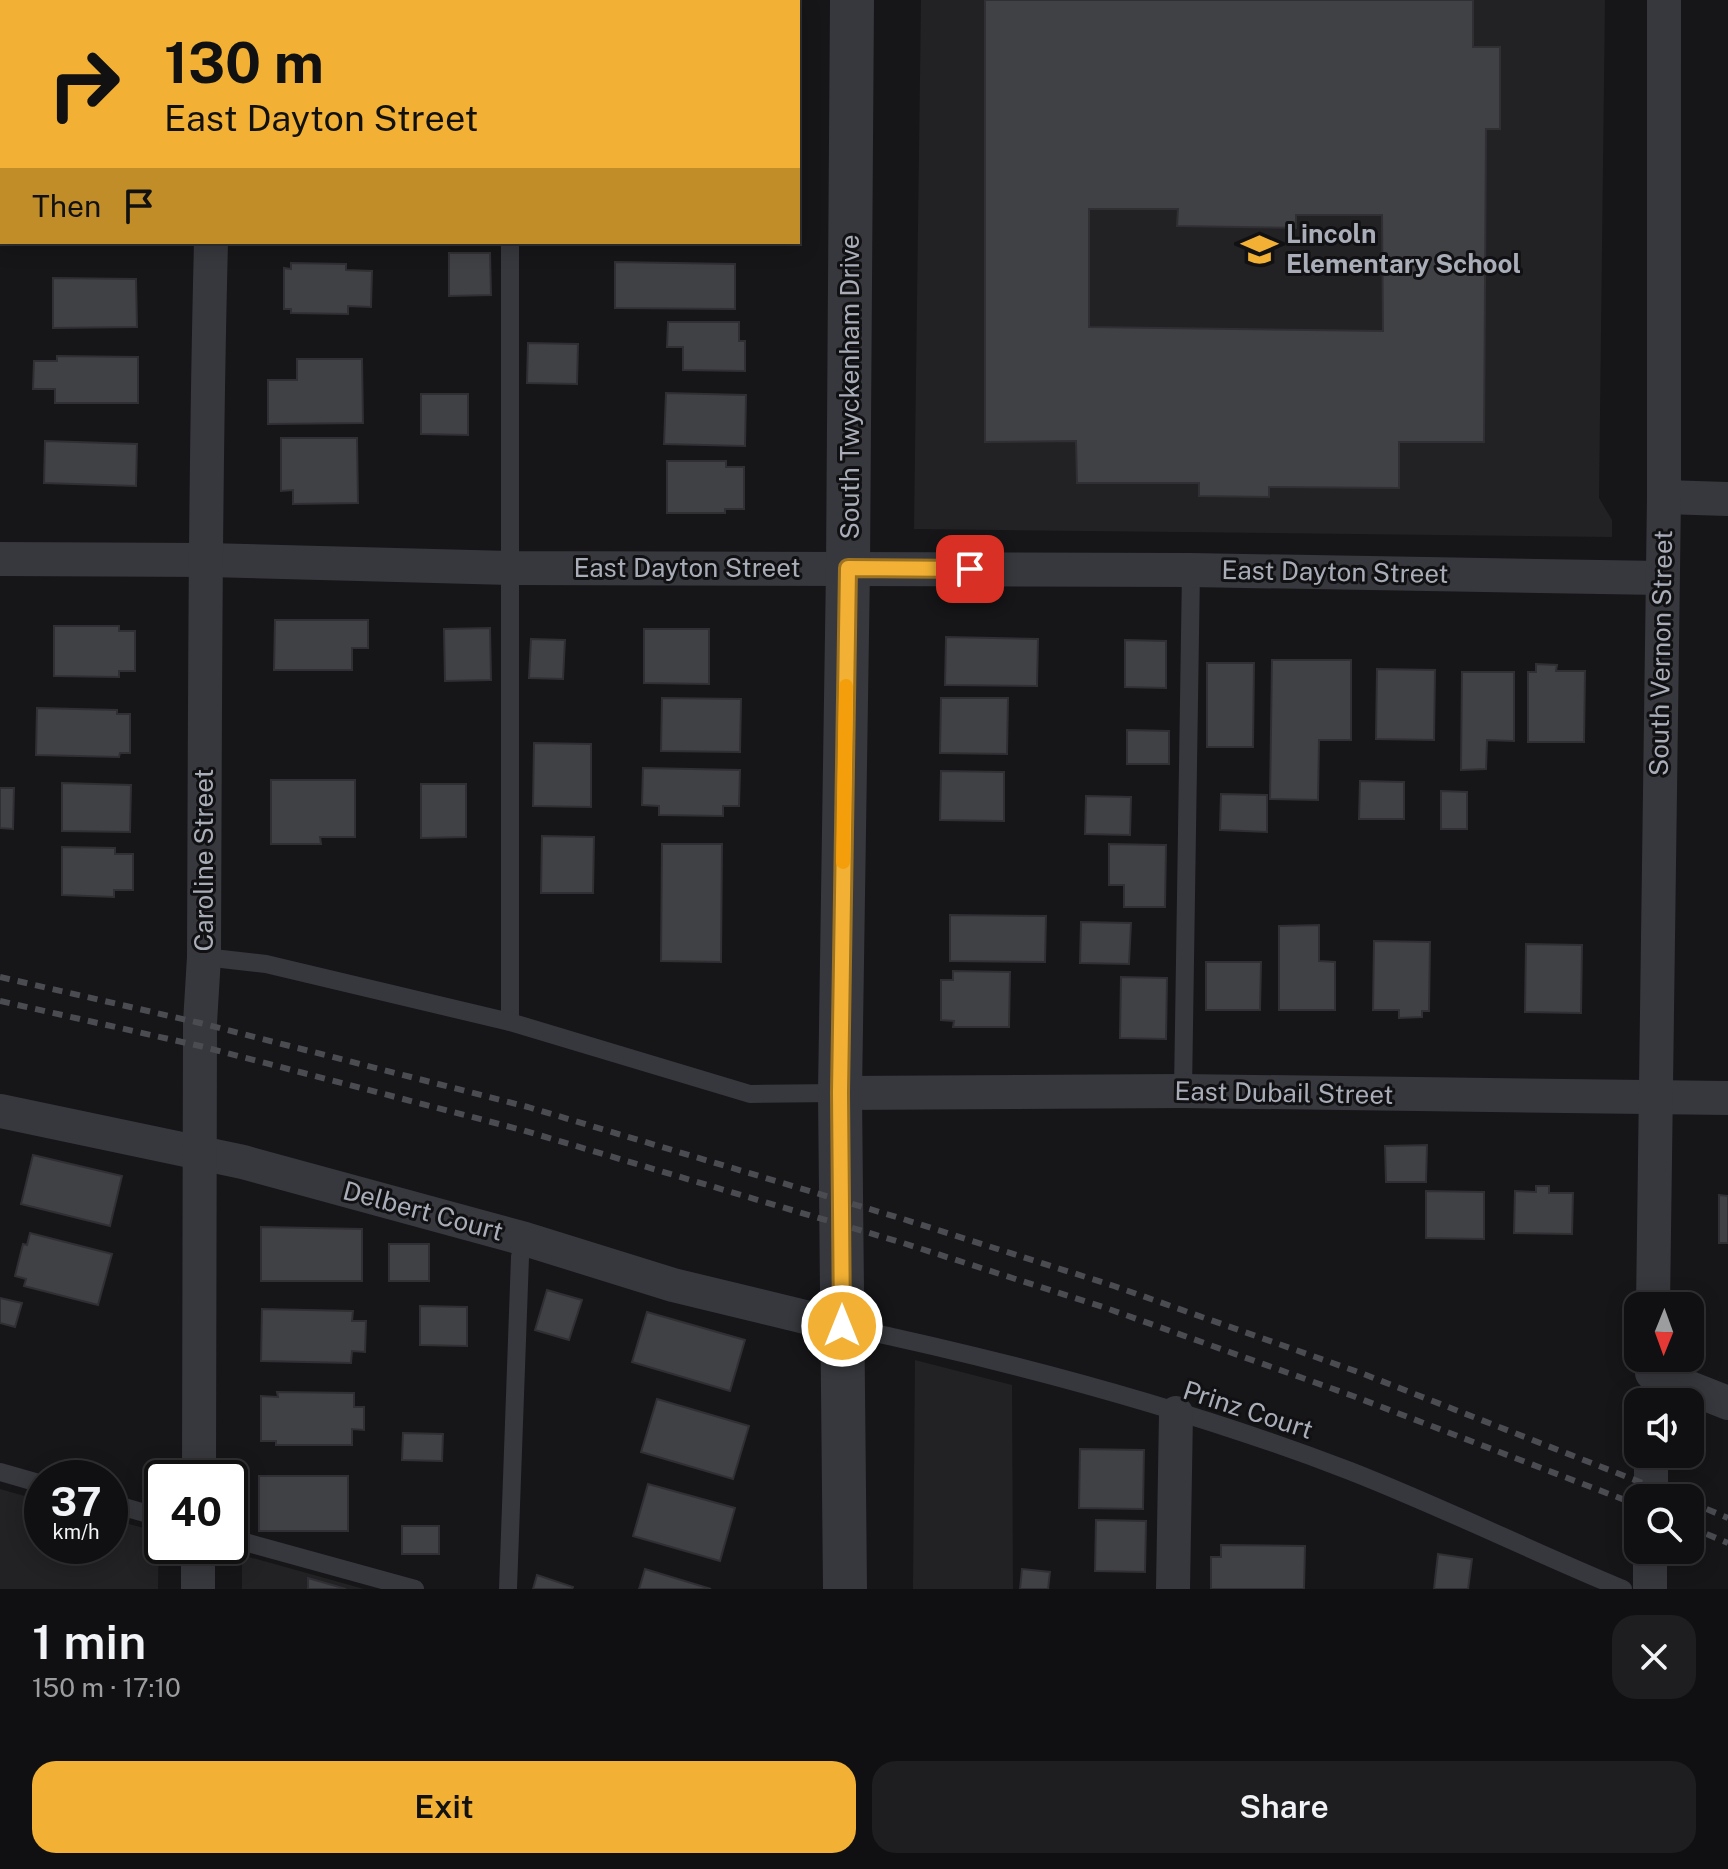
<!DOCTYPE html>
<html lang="en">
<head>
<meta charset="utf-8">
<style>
  body { margin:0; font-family:"Public Sans",sans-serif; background:#1e1e20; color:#f1f3f6; height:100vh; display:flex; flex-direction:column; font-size:30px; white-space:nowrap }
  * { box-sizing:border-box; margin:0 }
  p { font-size:26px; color:#9c9d9f }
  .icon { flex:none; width:44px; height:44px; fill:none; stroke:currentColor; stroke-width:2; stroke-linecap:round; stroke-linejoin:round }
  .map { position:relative; height:1589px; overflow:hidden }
  .details { display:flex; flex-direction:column; background:#101012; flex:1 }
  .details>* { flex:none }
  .guide { position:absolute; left:0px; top:0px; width:800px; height:244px; box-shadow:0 4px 20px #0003,0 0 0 2px #303032; background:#f2b134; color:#111; overflow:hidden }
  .needle { width:52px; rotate:181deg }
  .buttons { position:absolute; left:1624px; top:1292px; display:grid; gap:16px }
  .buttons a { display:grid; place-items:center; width:80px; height:80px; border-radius:16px; background:#101012; box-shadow:0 4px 20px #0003,0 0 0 2px #303032; font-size:40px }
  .speed { position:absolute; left:24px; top:1460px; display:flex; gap:16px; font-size:40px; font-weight:700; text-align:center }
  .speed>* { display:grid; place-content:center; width:104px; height:104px; border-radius:50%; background:#101012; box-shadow:0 4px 20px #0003,0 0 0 2px #303032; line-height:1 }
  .speed small { font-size:20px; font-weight:400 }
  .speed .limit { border:4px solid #111; border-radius:12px; background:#fff; color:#111 }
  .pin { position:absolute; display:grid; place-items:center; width:68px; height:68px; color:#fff; margin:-34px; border-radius:16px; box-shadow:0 4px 12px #0006 }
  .me { position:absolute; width:88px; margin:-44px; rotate:0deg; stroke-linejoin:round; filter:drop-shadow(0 0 6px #0008) }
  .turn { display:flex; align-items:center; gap:28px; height:168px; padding:0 32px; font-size:36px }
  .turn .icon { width:104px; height:104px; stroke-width:2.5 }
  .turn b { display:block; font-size:56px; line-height:68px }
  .then { display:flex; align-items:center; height:76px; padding:0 32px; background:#0003; gap:16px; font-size:30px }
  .round { display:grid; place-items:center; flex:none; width:84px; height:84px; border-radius:24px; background:#1e1e20 }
  .overview { display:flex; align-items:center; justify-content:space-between; height:136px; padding:0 32px }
  h1 { font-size:48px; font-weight:600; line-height:60px }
  .cta { display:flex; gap:16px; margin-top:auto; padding:16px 32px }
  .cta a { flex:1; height:92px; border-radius:24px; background:#f2b134; color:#111; font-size:32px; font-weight:600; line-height:92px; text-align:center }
  .cta a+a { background:#1e1e20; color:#f1f3f6 }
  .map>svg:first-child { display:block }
  .built { fill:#222225 }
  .building { fill:#404145; stroke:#303034; stroke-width:2; fill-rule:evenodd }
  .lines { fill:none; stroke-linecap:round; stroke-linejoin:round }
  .service { stroke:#37383d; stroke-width:18 }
  .minor { stroke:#37383d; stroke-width:34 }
  .tertiary { stroke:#37383d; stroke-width:44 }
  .rail { stroke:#4a4c52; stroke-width:6; stroke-dasharray:10 8; stroke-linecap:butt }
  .route-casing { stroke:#9d7322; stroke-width:20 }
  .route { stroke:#f2b134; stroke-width:14 }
  .slow { stroke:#f59e0b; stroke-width:14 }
  .labels { text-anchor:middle; stroke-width:6; stroke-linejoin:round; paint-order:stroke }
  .poi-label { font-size:26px; font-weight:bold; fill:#a8adb8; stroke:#111113; text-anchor:start }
  .street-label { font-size:26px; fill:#a8adb8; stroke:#111113 }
</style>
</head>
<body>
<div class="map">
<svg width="1728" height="1589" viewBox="0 0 1728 1589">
  <rect width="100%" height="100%" fill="#161618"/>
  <g class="built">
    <path d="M 921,0 L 1605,0 L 1599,498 L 1612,520 L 1612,537 L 914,529 Z"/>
    <path d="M 915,1360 L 1012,1385 L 1013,1589 L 913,1589 Z"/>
    <path d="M 0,1489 L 42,1501 L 42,1546 L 110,1546 L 110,1519 L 159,1532 L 158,1589 L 0,1589 Z"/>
    <path d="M 242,1555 L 364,1589 L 242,1589 Z"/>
  </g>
  <g class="building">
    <rect x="38" y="0" width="89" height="2"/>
    <path d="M 285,0 L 354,0 L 285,2 Z"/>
    <rect x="439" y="0" width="41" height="2"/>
    <path d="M 655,0 L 742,0 L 742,2 L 654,2 Z"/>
    <path d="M 985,0 L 1473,0 L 1473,47 L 1500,47 L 1500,129 L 1486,129 L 1484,442 L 1399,442 L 1399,488 L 1269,487 L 1269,497 L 1199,496 L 1199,483 L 1077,483 L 1076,441 L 985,442 ZM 1089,209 L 1178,209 L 1177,226 L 1296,228 L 1296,215 L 1382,215 L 1383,331 L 1089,327 Z"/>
    <path d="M 449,253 L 490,253 L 491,295 L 449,296 Z"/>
    <path d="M 615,262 L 735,264 L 735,309 L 615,308 Z"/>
    <path d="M 291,263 L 346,264 L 346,270 L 372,271 L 371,307 L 348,306 L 348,314 L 291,313 L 291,309 L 284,309 L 284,268 L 291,269 Z"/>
    <path d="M 53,278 L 136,279 L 137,327 L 53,328 Z"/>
    <path d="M 668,322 L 739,322 L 739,341 L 745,341 L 745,371 L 683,370 L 683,347 L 667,347 Z"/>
    <path d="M 528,343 L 578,344 L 577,384 L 527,383 Z"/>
    <path d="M 57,356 L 138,357 L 138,403 L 55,403 L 55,389 L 33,389 L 34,361 L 57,361 Z"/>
    <path d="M 297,359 L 362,359 L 363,423 L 268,424 L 268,380 L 297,380 Z"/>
    <path d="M 666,393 L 746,395 L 745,446 L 664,444 Z"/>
    <path d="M 421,394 L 468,394 L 468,435 L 421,434 Z"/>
    <path d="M 281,438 L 357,438 L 358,503 L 293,504 L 293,490 L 281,491 Z"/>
    <path d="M 45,441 L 137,444 L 136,486 L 44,483 Z"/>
    <path d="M 667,461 L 726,461 L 726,467 L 744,467 L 744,509 L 725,509 L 725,513 L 667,513 Z"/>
    <path d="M 275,620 L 368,620 L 368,648 L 352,648 L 352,670 L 274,670 Z"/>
    <path d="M 54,626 L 119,626 L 119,631 L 135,631 L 135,671 L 119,671 L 119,677 L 54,676 Z"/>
    <path d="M 490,628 L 491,680 L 445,681 L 444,629 Z"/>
    <path d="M 644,629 L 709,629 L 709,684 L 644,683 Z"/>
    <path d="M 946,637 L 1038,639 L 1037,686 L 945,685 Z"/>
    <path d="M 531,639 L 565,640 L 563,679 L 529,678 Z"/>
    <path d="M 1125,640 L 1166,641 L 1166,688 L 1125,687 Z"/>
    <path d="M 1272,660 L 1351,660 L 1351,740 L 1319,740 L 1318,800 L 1270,799 Z"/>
    <path d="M 1207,663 L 1254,663 L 1253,747 L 1207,747 Z"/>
    <path d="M 1536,664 L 1557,665 L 1556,671 L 1585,671 L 1584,742 L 1528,742 L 1528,672 L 1536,672 Z"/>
    <path d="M 1377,669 L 1435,670 L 1434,740 L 1376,739 Z"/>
    <path d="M 1462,672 L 1514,672 L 1514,741 L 1487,740 L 1486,769 L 1461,770 Z"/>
    <path d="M 662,698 L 741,699 L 740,752 L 661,751 Z"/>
    <path d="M 941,698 L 1008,698 L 1007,754 L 940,753 Z"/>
    <path d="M 37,708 L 117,710 L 117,714 L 130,714 L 130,753 L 120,753 L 119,757 L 36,755 Z"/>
    <path d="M 1127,730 L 1169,731 L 1169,764 L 1127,764 Z"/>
    <path d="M 534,743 L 591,744 L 591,807 L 533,806 Z"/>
    <path d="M 643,768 L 740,770 L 739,806 L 723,806 L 723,816 L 659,815 L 659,806 L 642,805 Z"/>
    <path d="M 941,771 L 1004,772 L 1004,821 L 940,820 Z"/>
    <path d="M 271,780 L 355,780 L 355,837 L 320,837 L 321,844 L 271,844 Z"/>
    <path d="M 1360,781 L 1404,782 L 1404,819 L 1359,819 Z"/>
    <path d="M 62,783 L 131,785 L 130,832 L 62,831 Z"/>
    <path d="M 421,784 L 466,784 L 466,837 L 421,838 Z"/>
    <path d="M 0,788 L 14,788 L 13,829 L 0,828 Z"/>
    <path d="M 1441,791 L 1467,792 L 1467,829 L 1441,829 Z"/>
    <path d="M 1221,794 L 1267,795 L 1267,832 L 1220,830 Z"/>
    <path d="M 1086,796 L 1131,797 L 1130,835 L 1085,834 Z"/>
    <path d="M 542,836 L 594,837 L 593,893 L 541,893 Z"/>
    <path d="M 662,844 L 722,844 L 721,962 L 661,961 Z"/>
    <path d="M 1109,844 L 1166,845 L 1165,907 L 1124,907 L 1124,885 L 1109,885 Z"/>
    <path d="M 62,847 L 115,848 L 115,854 L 133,854 L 133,890 L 114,890 L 114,897 L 62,895 Z"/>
    <path d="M 950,915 L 1046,916 L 1045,962 L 950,961 Z"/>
    <path d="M 1081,922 L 1131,923 L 1129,964 L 1080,963 Z"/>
    <path d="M 1319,925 L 1319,961 L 1335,962 L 1335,1010 L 1279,1010 L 1279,926 Z"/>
    <path d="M 1374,941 L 1430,942 L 1429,1011 L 1422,1011 L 1422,1017 L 1399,1018 L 1399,1010 L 1373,1010 Z"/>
    <path d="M 1526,944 L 1582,945 L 1581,1013 L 1525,1012 Z"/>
    <path d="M 1206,962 L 1261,962 L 1260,1010 L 1206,1010 Z"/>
    <path d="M 953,971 L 1010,972 L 1009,1027 L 953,1027 L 954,1021 L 941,1020 L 941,980 L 953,980 Z"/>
    <path d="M 1121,977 L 1167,978 L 1166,1039 L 1120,1038 Z"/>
    <path d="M 1427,1145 L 1426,1182 L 1386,1182 L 1385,1146 Z"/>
    <path d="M 33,1155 L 122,1176 L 110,1226 L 21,1204 Z"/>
    <path d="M 1536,1186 L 1549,1186 L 1549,1193 L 1573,1193 L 1572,1234 L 1514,1233 L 1515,1191 L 1536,1192 Z"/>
    <path d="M 1426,1191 L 1484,1192 L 1484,1239 L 1426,1238 Z"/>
    <path d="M 1719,1195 L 1728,1196 L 1728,1243 L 1719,1243 Z"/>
    <path d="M 261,1227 L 362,1229 L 362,1281 L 261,1281 Z"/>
    <path d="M 30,1233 L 112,1254 L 98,1305 L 24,1286 L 26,1279 L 15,1276 L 23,1244 L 27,1245 Z"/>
    <rect x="389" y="1244" width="40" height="37"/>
    <path d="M 547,1290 L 582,1300 L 569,1340 L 535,1330 Z"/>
    <path d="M 0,1298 L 22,1303 L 15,1327 L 0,1323 Z"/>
    <path d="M 420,1306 L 467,1307 L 467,1346 L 420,1345 Z"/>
    <path d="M 262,1309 L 353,1311 L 352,1321 L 366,1321 L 365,1352 L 352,1351 L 351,1363 L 261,1361 Z"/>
    <path d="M 647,1312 L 745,1340 L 730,1391 L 632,1362 Z"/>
    <path d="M 277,1392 L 354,1393 L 354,1407 L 364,1407 L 364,1430 L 352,1429 L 352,1445 L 276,1445 L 276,1441 L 261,1441 L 261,1396 L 278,1397 Z"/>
    <path d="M 657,1399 L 749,1426 L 733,1479 L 641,1452 Z"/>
    <path d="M 403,1433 L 443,1434 L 442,1461 L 402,1460 Z"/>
    <path d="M 1080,1449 L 1144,1450 L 1143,1509 L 1079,1508 Z"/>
    <rect x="259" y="1476" width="89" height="55"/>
    <path d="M 648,1484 L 735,1508 L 720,1561 L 633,1536 Z"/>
    <path d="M 1096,1520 L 1146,1521 L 1145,1572 L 1095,1571 Z"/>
    <rect x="402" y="1526" width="37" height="28"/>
    <path d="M 1221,1545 L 1305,1546 L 1304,1589 L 1211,1589 L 1211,1557 L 1221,1557 Z"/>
    <path d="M 1438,1554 L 1472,1559 L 1468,1589 L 1434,1589 Z"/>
    <path d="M 645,1569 L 711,1589 L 639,1589 Z"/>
    <path d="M 1022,1569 L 1050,1572 L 1048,1589 L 1020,1589 Z"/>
    <path d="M 537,1575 L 573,1587 L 572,1589 L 533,1589 Z"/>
    <path d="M 308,1578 L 346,1589 L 308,1589 Z"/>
  </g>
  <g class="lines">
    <g class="service">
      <path d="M 514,2 L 514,0"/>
      <path d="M 510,242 L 510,1022"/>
      <path d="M 204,957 L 266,964 L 510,1022 L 750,1094 L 839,1093"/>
      <path d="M 1183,1091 L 1191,570"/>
      <path d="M 842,1326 C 1013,1362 1186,1408 1350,1471 C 1442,1507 1531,1551 1623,1589"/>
      <path d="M 0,1472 L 42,1484"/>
      <path d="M 110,1503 L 162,1518"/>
      <path d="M 230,1538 L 415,1589"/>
      <path d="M 508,1589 L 520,1257 L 525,1239"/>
    </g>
    <g class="minor">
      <path d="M 213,2 L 213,0"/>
      <path d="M 1664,497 L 1728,499"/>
      <path d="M 0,559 L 208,560 L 511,568 L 1191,570 L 1661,578"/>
      <path d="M 840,1093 L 1183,1091 L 1728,1098"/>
      <path d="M 0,1111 L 243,1162 L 525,1239 L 673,1285 L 842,1326"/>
      <path d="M 1653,1306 L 1664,497 L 1664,0"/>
      <path d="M 1652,1373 L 1728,1403"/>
      <path d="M 199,1478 L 200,1023 L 204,957 C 205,718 205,480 211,242"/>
      <path d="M 1651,1498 L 1651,1454"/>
      <path d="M 198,1589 L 198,1546"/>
      <path d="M 1173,1589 L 1176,1413"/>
      <path d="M 1650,1589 L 1650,1550"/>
    </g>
    <path class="tertiary" d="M 845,1589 L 840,1093 L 848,568 L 852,0"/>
    <g class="rail">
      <path d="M 0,977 L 200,1023 L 528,1107 L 903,1219 L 1114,1286 L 1361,1373 L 1681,1498"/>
      <path d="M 0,1001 L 200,1046 L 522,1130 L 903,1243 L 1106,1308 L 1353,1396 L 1638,1505"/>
      <path d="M 1690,1502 L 1728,1518"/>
      <path d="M 1690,1527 L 1728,1543"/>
    </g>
  </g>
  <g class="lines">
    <defs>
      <path id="route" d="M 842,1326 L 840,1093 L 848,568 L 970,569"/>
    </defs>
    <use href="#route" class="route-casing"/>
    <use href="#route" class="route"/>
    <path class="slow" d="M 843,862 L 846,686"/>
  </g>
  <defs>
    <symbol id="school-bare" viewBox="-9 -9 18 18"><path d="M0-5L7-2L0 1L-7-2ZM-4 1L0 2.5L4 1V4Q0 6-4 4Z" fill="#f2b134" stroke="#111113" stroke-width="2.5" paint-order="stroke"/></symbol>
  </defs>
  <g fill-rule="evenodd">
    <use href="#school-bare" x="1234" y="224" width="51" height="51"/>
  </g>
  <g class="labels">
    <g class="poi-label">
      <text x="1286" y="243">Lincoln<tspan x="1286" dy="30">Elementary School</tspan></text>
    </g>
    <g class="street-label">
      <text transform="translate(850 387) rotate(-90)" y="9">South Twyckenham Drive</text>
      <text x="687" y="577">East Dayton Street</text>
      <text transform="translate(1335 572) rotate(1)" y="9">East Dayton Street</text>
      <text transform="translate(1661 653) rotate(-89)" y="9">South Vernon Street</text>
      <text transform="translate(204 860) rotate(-90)" y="9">Caroline Street</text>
      <text transform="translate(1284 1093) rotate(1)" y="9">East Dubail Street</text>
      <text transform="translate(423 1211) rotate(15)" y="9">Delbert Court</text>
      <text transform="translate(1248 1410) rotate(18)" y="9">Prinz Court</text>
    </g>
  </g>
</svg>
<div class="buttons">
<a><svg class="needle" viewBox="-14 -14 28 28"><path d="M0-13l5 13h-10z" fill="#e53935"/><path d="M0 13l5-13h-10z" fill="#9c9d9f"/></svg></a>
<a><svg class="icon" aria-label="sound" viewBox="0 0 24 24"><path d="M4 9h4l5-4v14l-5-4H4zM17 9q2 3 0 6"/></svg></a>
<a><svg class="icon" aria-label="search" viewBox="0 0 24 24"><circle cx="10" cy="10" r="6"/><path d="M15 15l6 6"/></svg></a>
</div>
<div class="speed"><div>37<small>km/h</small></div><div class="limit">40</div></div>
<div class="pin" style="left:970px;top:569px;background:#d93025"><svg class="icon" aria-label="arrive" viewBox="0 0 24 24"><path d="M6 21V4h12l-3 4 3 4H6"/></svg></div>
<svg class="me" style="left:842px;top:1326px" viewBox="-20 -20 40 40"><circle r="17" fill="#f2b134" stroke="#fff" stroke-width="3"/><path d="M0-11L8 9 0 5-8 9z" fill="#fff"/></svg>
<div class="guide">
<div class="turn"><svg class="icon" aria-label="right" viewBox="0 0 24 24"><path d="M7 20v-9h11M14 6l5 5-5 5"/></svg><div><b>130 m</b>East Dayton Street</div></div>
<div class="then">Then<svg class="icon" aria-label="arrive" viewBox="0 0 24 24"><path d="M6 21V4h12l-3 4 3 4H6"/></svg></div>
</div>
</div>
<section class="details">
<div class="overview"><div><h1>1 min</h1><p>150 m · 17:10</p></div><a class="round"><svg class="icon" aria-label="close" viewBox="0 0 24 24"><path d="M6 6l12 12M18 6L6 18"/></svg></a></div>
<div class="cta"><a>Exit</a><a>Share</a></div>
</section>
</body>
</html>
